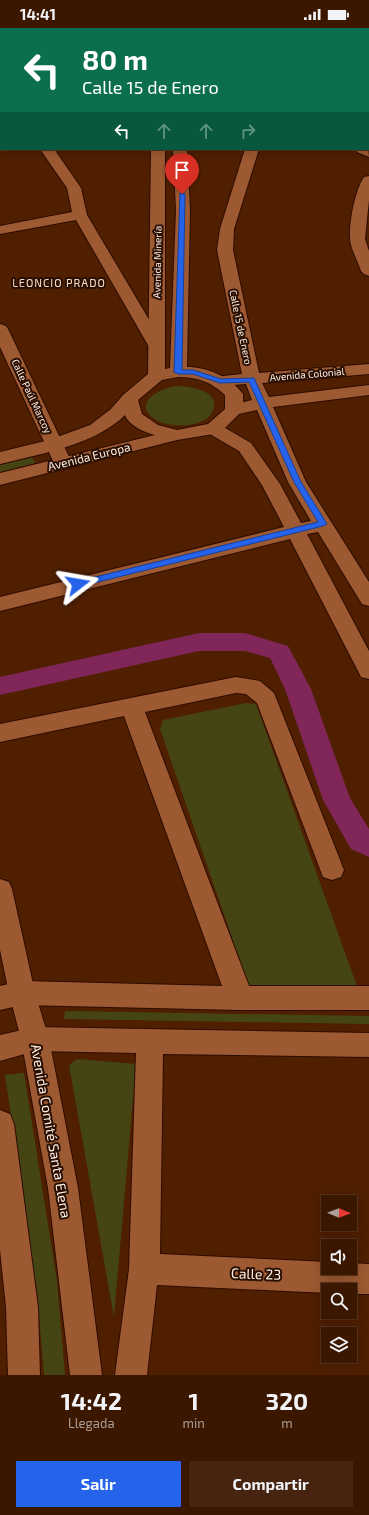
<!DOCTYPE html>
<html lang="es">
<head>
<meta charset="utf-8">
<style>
  body { margin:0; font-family:"Exo 2",sans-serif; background:#46240f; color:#f1f3f6; height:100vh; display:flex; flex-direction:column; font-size:15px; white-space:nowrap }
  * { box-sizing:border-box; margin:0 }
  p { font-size:13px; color:#ac9f99 }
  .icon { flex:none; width:22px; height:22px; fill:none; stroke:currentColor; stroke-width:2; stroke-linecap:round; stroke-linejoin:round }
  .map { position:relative; height:1347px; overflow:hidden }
  .sheet { display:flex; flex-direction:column; background:#3b1700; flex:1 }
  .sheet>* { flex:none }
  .hud { position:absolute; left:0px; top:0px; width:369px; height:122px; box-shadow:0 2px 10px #0003,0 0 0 1px #543622; background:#0b6e4f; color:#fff; overflow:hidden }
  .needle { width:26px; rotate:91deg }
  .fabs { position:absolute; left:321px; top:1167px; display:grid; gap:8px }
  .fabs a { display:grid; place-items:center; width:36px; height:36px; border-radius:0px; background:#3b1700; box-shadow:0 2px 10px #0003,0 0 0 1px #543622; font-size:20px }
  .pin { position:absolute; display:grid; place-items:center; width:34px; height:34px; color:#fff; margin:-41px -17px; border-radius:50% 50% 50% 0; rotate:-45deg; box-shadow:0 0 4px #0007 }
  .pin .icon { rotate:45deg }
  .me { position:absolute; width:44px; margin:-22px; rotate:76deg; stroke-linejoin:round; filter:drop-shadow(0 0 3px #0008) }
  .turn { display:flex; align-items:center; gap:14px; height:84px; padding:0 16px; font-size:18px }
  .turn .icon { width:52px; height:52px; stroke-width:2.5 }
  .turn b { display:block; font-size:28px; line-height:34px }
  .lanes { display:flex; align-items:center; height:38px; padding:0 16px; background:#0003; justify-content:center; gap:20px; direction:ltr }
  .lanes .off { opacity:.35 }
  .eta { display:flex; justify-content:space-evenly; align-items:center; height:68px; text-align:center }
  .eta b { font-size:24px; font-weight:700; line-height:28px }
  .button { display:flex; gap:8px; margin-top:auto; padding:8px 16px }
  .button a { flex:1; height:46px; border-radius:0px; background:#2563eb; color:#fff; font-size:16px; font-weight:700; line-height:46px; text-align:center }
  .button a+a { background:#46240f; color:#f1f3f6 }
  .status { display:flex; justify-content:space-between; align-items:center; height:28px; padding:0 20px; background:#3b1700; direction:ltr }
  .status svg { height:11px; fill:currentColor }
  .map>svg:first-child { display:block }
  .green { fill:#454514 }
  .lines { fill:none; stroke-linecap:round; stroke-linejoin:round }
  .canal { fill:#802658; fill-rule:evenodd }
  .minor-casing { stroke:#2d0c00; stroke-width:2 }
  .tertiary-casing { stroke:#2d0c00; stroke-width:2 }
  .secondary-casing { stroke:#2d0c00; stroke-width:2 }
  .minor { fill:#9d5931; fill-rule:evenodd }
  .tertiary { fill:#9d5931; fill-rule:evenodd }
  .secondary { fill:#9d5931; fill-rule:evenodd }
  .route { fill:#2563eb; stroke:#184099 }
  .labels { text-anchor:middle; stroke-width:4; stroke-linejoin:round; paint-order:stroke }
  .far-street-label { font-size:10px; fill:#feeee6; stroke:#2a0f01 }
  .far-neighbourhood-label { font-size:11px; letter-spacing:1px; fill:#fadbca; stroke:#2a0f01 }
  .street-label { font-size:12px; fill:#feeee6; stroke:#2a0f01 }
  .near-street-label { font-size:14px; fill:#feeee6; stroke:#2a0f01 }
</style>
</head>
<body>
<div class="status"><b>14:41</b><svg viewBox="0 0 49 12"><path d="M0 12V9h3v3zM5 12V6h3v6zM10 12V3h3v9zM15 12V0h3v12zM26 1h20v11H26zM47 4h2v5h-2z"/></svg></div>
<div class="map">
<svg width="369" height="1347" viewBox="0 0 369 1347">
  <rect width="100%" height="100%" fill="#4f1f00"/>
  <g class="green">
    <path d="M 176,358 C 188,358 221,362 213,382 C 207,400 172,400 158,393 C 130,377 157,361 176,358 Z"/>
    <path d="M 32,429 L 35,435 L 0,444 L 0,437 Z"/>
    <path d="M 246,675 L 256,676 L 358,961 L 249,959 L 160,701 L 163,692 Z"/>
    <path d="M 65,983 L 369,988 L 369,996 L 64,991 Z"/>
    <path d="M 77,1031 L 136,1036 L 114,1289 L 69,1037 Z"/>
    <path d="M 24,1045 L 57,1253 L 65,1347 L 44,1347 L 37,1265 L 5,1047 Z"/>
  </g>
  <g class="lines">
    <path class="canal" d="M 199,605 L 245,605 L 288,618 L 311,661 L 350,770 L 369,801 L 369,829 L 351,821 L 323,772 L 285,661 L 270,630 L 245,623 L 199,623 L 0,667 L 0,649 Z"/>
    <defs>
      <g id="minor">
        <path d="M 0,0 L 8,0 L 1,1 L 1,4 Z"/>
        <rect x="0" y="55" width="1" height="8"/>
        <path d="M 368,119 L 369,129 L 357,124 L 355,121 L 368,121 Z"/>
        <path d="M 40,121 L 54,121 L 81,160 L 87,187 L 164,317 L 162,321 L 156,322 L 150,321 L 148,317 L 76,192 L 0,206 L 0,198 L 72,184 L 67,160 Z"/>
        <path d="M 245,121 L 259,121 L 234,201 L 233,222 L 259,345 L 369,336 L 369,346 L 262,355 L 269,369 L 369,357 L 369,367 L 273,379 L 306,454 L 369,554 L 369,578 L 362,576 L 318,504 L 307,506 L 369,623 L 369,651 L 361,649 L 358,643 L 290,511 L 0,583 L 0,569 L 284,499 L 262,457 L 239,423 L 208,405 L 205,401 L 208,397 L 214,396 L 220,397 L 251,415 L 280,456 L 301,495 L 311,493 L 288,454 L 257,382 L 234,387 L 228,386 L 225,382 L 228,378 L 252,372 L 246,356 L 220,358 L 214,357 L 211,353 L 214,349 L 242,346 L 217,222 L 220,201 Z"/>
        <path d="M 369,148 L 369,172 L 365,211 L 369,223 L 369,248 L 364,246 L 361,243 C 358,233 350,220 350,210 C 349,195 355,162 364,149 Z"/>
        <path d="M 0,296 L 6,298 L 8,301 L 72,435 L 70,439 L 63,441 L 56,439 L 54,435 L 0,319 Z"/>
        <path d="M 236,649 L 260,653 L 274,665 L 344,842 L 341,849 L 332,852 L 323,849 L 257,675 L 246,666 L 236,665 L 145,684 L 249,958 L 369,958 L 369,982 L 240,982 L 22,977 L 0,982 L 0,958 L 22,953 L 222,958 L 124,688 L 0,714 L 0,696 Z"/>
        <path d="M 35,999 L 369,1005 L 369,1029 L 163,1026 L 160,1226 L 328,1234 L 328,1240 L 350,1240 L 350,1235 L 369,1236 L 369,1266 L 350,1266 L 350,1262 L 328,1262 L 328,1265 L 157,1257 L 147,1347 L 115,1347 L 129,1241 L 136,1025 L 35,1023 L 0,1033 L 0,1007 Z"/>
      </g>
      <g id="tertiary">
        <path d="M 0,851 L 9,854 L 12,861 L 35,965 L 49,1011 L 78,1160 L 102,1347 L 70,1347 L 48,1160 L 21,1011 L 9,965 L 0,922 Z"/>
        <path d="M 0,1082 L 10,1086 L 14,1096 L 38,1279 L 40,1347 L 8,1347 L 6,1279 L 0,1222 Z"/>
      </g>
      <g id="secondary">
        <path d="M 138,0 L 150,0 L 151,1 L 139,1 Z"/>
        <path d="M 156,0 L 169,0 L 170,1 L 157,1 Z"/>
        <path d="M 151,121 L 165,121 L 165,341 L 170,340 L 176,182 L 173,121 L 187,121 L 190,182 L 187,339 C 207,339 231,349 243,366 L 243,382 L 220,405 L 177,412 L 0,457 L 0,445 L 155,407 C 144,404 129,398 125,387 C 95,417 40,426 0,436 L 0,424 L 49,412 L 90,397 L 111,381 L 123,367 L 148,346 ZM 178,349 C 198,349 211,354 225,367 L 225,381 L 208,396 L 177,402 L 158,397 L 142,386 L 138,372 L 162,352 Z"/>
      </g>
    </defs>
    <use href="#minor" class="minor-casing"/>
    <use href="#tertiary" class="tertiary-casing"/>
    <use href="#secondary" class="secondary-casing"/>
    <use href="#minor" class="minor"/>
    <use href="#tertiary" class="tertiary"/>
    <use href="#secondary" class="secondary"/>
  </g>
  <path class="route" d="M 180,165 L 185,166 L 182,342 L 193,342 L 221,351 L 254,350 L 301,454 L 327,496 L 323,498 L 78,559 L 75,558 L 73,556 L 75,554 L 318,494 L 294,454 L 249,354 L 220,355 L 193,346 L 178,346 L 174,344 Z"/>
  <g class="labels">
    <g class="far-street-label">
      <text transform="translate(157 234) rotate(-89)" y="4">Avenida Minería</text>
      <text transform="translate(241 299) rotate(78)" y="4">Calle 15 de Enero</text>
      <text transform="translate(307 346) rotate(-5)" y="4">Avenida Colonial</text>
      <text transform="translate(32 368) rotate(65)" y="4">Calle Paúl Marcoy</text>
    </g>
    <g class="far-neighbourhood-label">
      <text x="59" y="259">LEONCIO PRADO</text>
    </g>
    <g class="street-label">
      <text transform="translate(89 429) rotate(-14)" y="4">Avenida Europa</text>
    </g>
    <g class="near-street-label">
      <text transform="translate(51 1103) rotate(80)" y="5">Avenida Comité Santa Elena</text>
      <text transform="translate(256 1246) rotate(2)" y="5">Calle 23</text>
    </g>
  </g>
</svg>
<div class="fabs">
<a><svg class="needle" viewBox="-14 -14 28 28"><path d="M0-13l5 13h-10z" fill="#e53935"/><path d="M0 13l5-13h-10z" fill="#ac9f99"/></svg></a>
<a><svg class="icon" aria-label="sound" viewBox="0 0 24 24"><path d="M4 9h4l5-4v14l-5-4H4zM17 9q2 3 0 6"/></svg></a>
<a><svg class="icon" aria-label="search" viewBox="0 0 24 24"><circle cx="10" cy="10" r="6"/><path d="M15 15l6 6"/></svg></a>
<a><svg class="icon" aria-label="layers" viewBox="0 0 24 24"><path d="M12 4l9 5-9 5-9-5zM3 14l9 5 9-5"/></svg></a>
</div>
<div class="pin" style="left:182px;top:166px;background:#d93025"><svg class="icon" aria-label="arrive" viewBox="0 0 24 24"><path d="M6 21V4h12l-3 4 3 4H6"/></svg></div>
<svg class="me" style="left:78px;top:556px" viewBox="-20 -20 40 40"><path d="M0-17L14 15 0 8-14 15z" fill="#2563eb" stroke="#fff" stroke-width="4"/></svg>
<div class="hud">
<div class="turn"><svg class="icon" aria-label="left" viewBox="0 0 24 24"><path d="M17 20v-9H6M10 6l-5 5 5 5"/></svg><div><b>80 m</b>Calle 15 de Enero</div></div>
<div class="lanes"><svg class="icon" aria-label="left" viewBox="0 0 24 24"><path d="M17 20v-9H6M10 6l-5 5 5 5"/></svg><svg class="icon off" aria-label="ahead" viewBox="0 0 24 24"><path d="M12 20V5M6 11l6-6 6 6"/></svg><svg class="icon off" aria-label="ahead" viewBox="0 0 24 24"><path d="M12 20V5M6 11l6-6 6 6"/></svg><svg class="icon off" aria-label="right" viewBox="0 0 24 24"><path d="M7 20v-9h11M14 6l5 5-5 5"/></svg></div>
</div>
</div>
<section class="sheet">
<div class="eta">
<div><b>14:42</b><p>Llegada</p></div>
<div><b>1</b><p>min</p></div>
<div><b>320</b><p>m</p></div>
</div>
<div class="button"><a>Salir</a><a>Compartir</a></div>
</section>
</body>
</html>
